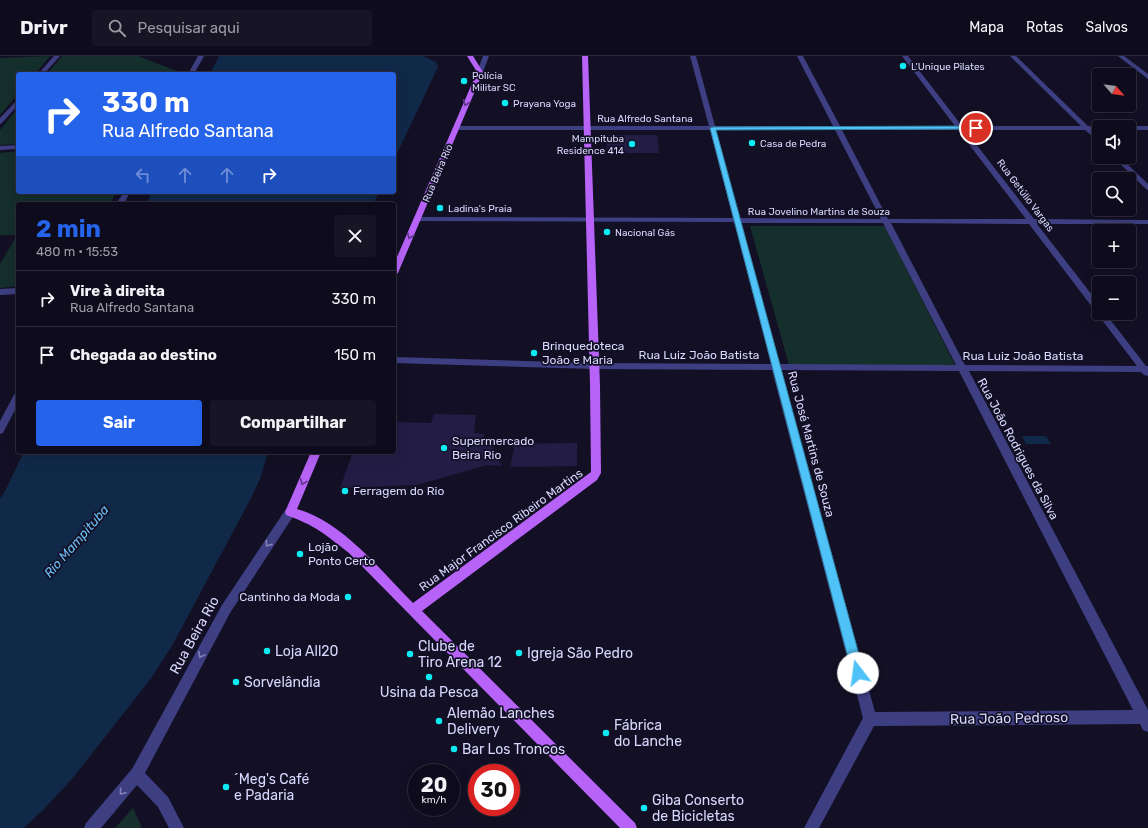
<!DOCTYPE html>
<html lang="pt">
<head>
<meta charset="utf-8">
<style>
  body { margin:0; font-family:Rubik,sans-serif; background:#171525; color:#f1f3f6; height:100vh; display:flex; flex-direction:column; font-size:15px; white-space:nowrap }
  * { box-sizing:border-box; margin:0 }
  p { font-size:13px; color:#9b9ba3 }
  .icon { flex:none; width:22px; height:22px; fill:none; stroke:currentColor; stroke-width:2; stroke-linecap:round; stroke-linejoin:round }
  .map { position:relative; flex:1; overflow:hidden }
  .side { position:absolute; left:16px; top:146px; width:380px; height:252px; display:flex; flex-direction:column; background:#0e0c1c; border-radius:4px; box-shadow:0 4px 16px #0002,0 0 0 1px #2e2c3b }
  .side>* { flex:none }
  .banner { position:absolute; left:16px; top:16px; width:380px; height:122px; border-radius:4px; box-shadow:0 4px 16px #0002,0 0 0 1px #2e2c3b; background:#2563eb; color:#fff; overflow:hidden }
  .needle { width:26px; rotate:118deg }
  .buttons { position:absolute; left:1092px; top:12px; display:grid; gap:8px }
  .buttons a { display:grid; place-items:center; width:44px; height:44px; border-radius:4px; background:#0e0c1c; box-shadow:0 4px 16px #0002,0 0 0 1px #2e2c3b; font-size:20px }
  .speed { position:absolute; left:408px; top:708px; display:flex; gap:8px; font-size:20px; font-weight:700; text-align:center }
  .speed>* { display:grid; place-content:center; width:52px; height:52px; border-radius:50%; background:#0e0c1c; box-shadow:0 4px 16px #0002,0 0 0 1px #2e2c3b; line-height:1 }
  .speed small { font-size:10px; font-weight:400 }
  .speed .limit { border:6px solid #d22; background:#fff; color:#111 }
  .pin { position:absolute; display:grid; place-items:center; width:34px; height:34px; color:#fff; margin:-17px; border:2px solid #fff; border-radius:50%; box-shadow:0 1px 4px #0007 }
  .me { position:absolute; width:44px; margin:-22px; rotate:345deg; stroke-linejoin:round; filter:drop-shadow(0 0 3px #0008) }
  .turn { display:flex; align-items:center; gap:14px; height:84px; padding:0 20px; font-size:18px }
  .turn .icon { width:52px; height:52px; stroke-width:2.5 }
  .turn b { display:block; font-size:28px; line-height:34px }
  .lanes { display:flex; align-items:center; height:38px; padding:0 20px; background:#0003; justify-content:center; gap:20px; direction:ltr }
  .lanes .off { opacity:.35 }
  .round { display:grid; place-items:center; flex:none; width:42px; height:42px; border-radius:4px; background:#171525 }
  .headline { display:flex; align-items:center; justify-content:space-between; height:68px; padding:0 20px }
  h1 { font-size:24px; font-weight:700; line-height:30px; color:#2563eb }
  .action { display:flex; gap:8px; margin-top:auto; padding:8px 20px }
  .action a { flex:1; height:46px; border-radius:4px; background:#2563eb; color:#fff; font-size:16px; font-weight:700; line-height:46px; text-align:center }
  .action a+a { background:#171525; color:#f1f3f6 }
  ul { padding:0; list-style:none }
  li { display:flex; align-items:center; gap:12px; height:56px; padding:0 20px; border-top:1px solid #2e2c3b }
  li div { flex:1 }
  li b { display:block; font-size:15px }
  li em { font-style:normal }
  header { display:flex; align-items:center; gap:24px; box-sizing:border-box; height:56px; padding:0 20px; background:#0e0c1c; border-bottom:1px solid #2e2c3b }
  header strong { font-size:19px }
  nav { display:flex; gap:22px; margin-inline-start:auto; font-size:14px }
  .search { width:280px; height:36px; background:#171525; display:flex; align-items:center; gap:10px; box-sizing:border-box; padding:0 14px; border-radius:4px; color:#9b9ba3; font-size:15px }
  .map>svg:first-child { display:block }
  .green { fill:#142f2c }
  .water { fill:#112949 }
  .building { fill:#231d45 }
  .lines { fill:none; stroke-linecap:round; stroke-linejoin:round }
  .minor { fill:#3e3f82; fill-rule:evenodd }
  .major { fill:#b763f8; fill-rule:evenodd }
  .oneway { stroke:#5d3584 }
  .oneway2 { stroke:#8383b9 }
  .route { fill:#4fc3f7; stroke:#337fa1 }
  .poi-dot { fill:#0cebf4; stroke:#131025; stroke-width:1.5 }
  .labels { text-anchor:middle; stroke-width:3.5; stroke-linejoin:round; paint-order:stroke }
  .far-poi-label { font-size:10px; fill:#d8d7fd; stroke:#131025; text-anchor:start }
  .far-street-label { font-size:10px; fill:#d8d7fd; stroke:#131025 }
  .poi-label { font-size:12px; fill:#d8d7fd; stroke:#131025; text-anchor:start }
  .street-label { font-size:12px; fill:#d8d7fd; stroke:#131025 }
  .water-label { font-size:13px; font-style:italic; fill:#6abff8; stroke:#131025 }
  .near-street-label { font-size:14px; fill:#d8d7fd; stroke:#131025 }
  .near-poi-label { font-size:14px; fill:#d8d7fd; stroke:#131025; text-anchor:start }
</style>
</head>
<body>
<header>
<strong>Drivr</strong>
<div class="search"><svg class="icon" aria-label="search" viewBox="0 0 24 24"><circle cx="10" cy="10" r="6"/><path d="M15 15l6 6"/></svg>Pesquisar aqui</div>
<nav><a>Mapa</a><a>Rotas</a><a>Salvos</a></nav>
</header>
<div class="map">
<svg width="1148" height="772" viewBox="0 0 1148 772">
  <rect width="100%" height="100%" fill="#131025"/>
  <g class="green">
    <path d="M 50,0 L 35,18 L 18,18 L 18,38 L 0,59 L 0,2 Z"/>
    <path d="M 62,0 L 138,0 L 182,17 L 182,18 L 47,18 Z"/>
    <path d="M 18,52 L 18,88 L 0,89 L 0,74 Z"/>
    <path d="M 18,95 L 18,136 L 116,136 L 110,148 L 18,148 L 18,230 L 0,232 L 0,208 L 17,179 L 0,179 L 0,97 Z"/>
    <path d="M 750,170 L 885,170 L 955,309 L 789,309 Z"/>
    <path d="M 133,752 L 142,772 L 115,772 Z"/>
  </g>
  <g class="water">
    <path d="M 219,0 L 423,0 L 436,6 L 438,11 L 394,104 L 394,18 L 210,18 Z"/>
    <path d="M 152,136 L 379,136 L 373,148 L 146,148 Z"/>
    <path d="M 1022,380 L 1046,380 L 1051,388 L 1026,388 Z"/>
    <path d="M 24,396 L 268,396 L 260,423 L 250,444 L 173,588 L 152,621 L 72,723 L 44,753 L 24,772 L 0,772 L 0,442 L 3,439 Z"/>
  </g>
  <g class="building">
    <path d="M 606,79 L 657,79 L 659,97 L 607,97 Z"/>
    <path d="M 434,358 L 476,359 L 474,377 L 484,378 L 483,389 L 491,389 L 502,410 L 487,409 L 417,429 L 340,432 L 353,396 L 394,396 L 394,366 L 431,367 Z"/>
    <path d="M 577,387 L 577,410 L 510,411 L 515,388 Z"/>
  </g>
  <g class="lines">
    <g class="minor">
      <path d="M 54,0 L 60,0 L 44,18 L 38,18 Z"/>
      <path d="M 198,0 L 204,0 L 194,18 L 188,18 Z"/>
      <path d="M 483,0 L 489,0 L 483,16 L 480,18 L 477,16 Z"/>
      <path d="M 690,0 L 696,0 L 715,70 L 833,70 L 797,0 L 803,0 L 840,70 L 955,70 L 902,0 L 908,0 L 962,70 L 1081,70 L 1010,0 L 1016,0 L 1088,70 L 1101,71 L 1099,71 L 1099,74 L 1092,74 L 1099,80 L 1099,86 L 1085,74 L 965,74 L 1034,163 L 1148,164 L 1148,168 L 1037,168 L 1099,248 L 1099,257 L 1105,257 L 1146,310 L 1148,310 L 1148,320 L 1144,319 L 1141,316 L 969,315 L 1148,654 L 1148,676 L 1143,674 L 1140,668 L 874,670 L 819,772 L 804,772 L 863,662 L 772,314 L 594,313 L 394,307 L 394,301 L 594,307 L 771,308 L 734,166 L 417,165 L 413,163 L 417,161 L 733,162 L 710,74 L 455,74 L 452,72 L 455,70 L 709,70 ZM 716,74 L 835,74 L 881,163 L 740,162 ZM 842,74 L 958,74 L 1026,163 L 888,163 ZM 741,167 L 883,167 L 956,309 L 780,308 ZM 891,167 L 1029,168 L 1137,310 L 965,309 ZM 781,314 L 959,315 L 1133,654 L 875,656 Z"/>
      <path d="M 1118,0 L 1124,0 L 1148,18 L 1148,23 Z"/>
      <path d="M 18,43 L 18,49 L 2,67 L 0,68 L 0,62 Z"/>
      <path d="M 1129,70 L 1148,70 L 1148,74 L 1129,74 L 1129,71 L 1127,71 Z"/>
      <path d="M 18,89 L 18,93 L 0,94 L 0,90 Z"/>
      <path d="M 1113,101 L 1120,101 L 1148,128 L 1148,134 L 1146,133 Z"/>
      <path d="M 124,136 L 130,136 L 124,148 L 116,148 Z"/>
      <path d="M 18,232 L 18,238 L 0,239 L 0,233 Z"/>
      <path d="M 18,336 L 18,348 L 3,377 L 0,378 L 0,365 L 15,337 Z"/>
      <path d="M 290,452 L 294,453 L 295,456 L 294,459 L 230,557 L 145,717 L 168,741 L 184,772 L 169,772 L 158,751 L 137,729 L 101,772 L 84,772 L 86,767 L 132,713 L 222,549 L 286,453 Z"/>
    </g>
    <g class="major">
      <path d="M 467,0 L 473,0 L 483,16 L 398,217 L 394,219 L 394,208 L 477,16 Z"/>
      <path d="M 582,0 L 588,0 L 600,330 L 601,417 L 597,424 L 422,555 L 635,767 L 637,772 L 620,772 L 349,497 C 326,479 315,469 286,459 L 285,456 L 311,396 L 321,396 L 297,453 C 342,465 381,515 413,547 L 591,416 L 590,330 Z"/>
    </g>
  </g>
  <defs><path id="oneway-chevron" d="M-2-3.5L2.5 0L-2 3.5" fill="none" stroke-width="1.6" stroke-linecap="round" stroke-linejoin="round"/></defs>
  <g class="oneway">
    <use href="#oneway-chevron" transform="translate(466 47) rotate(113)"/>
    <use href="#oneway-chevron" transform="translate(410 180) rotate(113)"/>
    <use href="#oneway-chevron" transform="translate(303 426) rotate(114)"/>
  </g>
  <g class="oneway2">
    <use href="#oneway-chevron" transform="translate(268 488) rotate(125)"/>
    <use href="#oneway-chevron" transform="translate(201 599) rotate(118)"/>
    <use href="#oneway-chevron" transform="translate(122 736) rotate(130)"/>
  </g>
  <path class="route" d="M 976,70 L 978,71 L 978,73 L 716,74 L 864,617 L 862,621 L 858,623 L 854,621 L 852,617 L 710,72 L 713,71 Z"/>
  <g class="poi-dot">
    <circle cx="903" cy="10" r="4"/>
    <circle cx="464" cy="25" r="4"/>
    <circle cx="505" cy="47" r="4"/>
    <circle cx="752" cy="87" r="4"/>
    <circle cx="632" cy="88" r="4"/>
    <circle cx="440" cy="152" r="4"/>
    <circle cx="607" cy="176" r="4"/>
    <circle cx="534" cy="297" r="4"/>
    <circle cx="444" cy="392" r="4"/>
    <circle cx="345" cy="435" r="4"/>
    <circle cx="300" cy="498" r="4"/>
    <circle cx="348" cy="541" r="4"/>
    <circle cx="267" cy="595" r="4"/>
    <circle cx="519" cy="597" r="4"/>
    <circle cx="410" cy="598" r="4"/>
    <circle cx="429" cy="621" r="4"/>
    <circle cx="236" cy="626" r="4"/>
    <circle cx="439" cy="665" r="4"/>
    <circle cx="606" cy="677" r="4"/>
    <circle cx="454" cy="693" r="4"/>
    <circle cx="226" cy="731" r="4"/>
    <circle cx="644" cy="752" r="4"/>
  </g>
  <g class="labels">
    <g class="far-poi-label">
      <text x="911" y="14">L'Unique Pilates</text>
      <text x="472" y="23">Polícia<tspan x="472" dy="12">Militar SC</tspan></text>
      <text x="513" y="51">Prayana Yoga</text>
      <text x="624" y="86" text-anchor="end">Mampituba<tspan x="624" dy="12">Residence 414</tspan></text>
      <text x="760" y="91">Casa de Pedra</text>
      <text x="448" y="156">Ladina's Praia</text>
      <text x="615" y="180">Nacional Gás</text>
    </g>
    <g class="far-street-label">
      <text x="645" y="66">Rua Alfredo Santana</text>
      <text transform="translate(437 117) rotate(-67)" y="4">Rua Beira Rio</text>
      <text transform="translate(1026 139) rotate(53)" y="4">Rua Getúlio Vargas</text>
      <text x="819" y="159">Rua Jovelino Martins de Souza</text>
    </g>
    <g class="poi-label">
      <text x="542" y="294">Brinquedoteca<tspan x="542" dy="14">João e Maria</tspan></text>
      <text x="452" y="389">Supermercado<tspan x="452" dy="14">Beira Rio</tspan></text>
      <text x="353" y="439">Ferragem do Rio</text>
      <text x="308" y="495">Lojão<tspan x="308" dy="14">Ponto Certo</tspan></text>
      <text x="340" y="545" text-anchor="end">Cantinho da Moda</text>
    </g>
    <g class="street-label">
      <text x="699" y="303">Rua Luiz João Batista</text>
      <text x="1023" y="304">Rua Luiz João Batista</text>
      <text transform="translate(811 388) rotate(75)" y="4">Rua José Martins de Souza</text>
      <text transform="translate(1018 393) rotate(62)" y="4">Rua João Rodrigues da Silva</text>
      <text transform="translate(501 474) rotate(-36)" y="4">Rua Major Francisco Ribeiro Martins</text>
    </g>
    <g class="water-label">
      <text transform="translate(76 485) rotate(-49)" y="5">Rio Mampituba</text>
    </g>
    <g class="near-street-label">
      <text transform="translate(194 579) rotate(-61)" y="5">Rua Beira Rio</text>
      <text transform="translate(1009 662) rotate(-1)" y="5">Rua João Pedroso</text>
    </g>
    <g class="near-poi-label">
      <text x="418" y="595">Clube de<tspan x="418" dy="16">Tiro Arena 12</tspan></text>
      <text x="275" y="600">Loja All20</text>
      <text x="527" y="602">Igreja São Pedro</text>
      <text x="244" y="631">Sorvelândia</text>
      <text x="429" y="641" text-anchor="middle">Usina da Pesca</text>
      <text x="447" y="662">Alemão Lanches<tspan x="447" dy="16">Delivery</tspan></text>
      <text x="614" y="674">Fábrica<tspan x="614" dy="16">do Lanche</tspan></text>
      <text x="462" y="698">Bar Los Troncos</text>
      <text x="234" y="728">´Meg's Café<tspan x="234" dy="16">e Padaria</tspan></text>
      <text x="652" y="749">Giba Conserto<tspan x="652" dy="16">de Bicicletas</tspan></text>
    </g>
  </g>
</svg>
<div class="buttons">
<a><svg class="needle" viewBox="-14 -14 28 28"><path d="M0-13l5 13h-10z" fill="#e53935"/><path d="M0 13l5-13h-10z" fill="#9b9ba3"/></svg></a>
<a><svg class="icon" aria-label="sound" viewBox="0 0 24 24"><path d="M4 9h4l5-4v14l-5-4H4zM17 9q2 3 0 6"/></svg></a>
<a><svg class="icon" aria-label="search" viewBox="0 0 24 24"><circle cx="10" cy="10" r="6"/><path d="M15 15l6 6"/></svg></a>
<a>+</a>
<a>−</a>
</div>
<div class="speed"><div>20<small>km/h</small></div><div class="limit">30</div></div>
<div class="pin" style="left:976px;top:72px;background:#d93025"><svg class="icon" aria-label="arrive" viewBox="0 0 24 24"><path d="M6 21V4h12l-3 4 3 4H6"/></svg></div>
<svg class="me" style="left:858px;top:617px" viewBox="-20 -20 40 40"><circle r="19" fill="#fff"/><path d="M0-13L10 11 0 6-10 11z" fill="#4fc3f7"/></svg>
<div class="banner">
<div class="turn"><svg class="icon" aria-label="right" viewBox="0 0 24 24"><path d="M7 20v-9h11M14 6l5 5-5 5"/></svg><div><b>330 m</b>Rua Alfredo Santana</div></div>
<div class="lanes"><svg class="icon off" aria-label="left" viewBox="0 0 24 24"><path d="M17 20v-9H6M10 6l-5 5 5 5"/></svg><svg class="icon off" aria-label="ahead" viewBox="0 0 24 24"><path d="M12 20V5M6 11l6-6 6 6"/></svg><svg class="icon off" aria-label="ahead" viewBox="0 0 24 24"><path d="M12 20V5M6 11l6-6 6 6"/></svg><svg class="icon" aria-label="right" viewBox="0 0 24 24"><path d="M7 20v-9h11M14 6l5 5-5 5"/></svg></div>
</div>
<section class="side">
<div class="headline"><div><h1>2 min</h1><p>480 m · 15:53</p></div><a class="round"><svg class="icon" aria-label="close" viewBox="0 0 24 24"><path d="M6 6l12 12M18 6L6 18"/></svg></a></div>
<ul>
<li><svg class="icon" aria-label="right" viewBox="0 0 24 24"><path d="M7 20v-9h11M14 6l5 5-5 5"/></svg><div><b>Vire à direita</b><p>Rua Alfredo Santana</p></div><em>330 m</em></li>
<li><svg class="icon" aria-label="arrive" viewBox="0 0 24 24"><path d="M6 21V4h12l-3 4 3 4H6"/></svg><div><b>Chegada ao destino</b></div><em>150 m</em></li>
</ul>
<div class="action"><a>Sair</a><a>Compartilhar</a></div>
</section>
</div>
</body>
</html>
